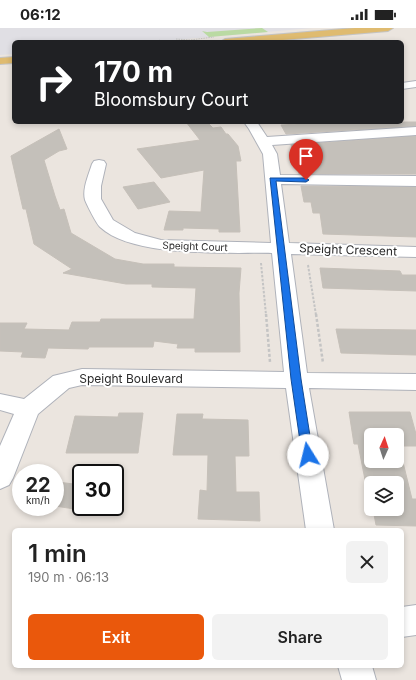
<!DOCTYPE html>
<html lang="en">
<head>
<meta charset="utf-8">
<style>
  body { margin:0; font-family:Inter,sans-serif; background:#f2f2f2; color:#222; height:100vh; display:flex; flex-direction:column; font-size:15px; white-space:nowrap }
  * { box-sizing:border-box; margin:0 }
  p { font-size:13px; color:#767676 }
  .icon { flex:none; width:22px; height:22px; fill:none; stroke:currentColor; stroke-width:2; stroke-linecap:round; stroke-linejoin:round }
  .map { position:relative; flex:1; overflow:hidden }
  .sheet { position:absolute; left:12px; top:500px; width:392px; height:140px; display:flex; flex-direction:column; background:#fff; border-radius:6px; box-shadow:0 2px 6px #0003 }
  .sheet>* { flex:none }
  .guide { position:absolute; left:12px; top:12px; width:392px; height:84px; border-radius:6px; box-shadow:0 2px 6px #0003; background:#202124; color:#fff; overflow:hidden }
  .needle { width:26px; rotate:3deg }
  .buttons { position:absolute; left:364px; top:400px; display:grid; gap:8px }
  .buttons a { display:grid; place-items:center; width:40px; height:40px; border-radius:6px; background:#fff; box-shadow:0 2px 6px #0003; font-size:20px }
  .speed { position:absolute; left:12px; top:436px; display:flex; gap:8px; font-size:20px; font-weight:700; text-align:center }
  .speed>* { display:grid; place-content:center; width:52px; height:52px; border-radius:50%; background:#fff; box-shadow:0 2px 6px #0003; line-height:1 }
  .speed small { font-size:10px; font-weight:400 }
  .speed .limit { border:2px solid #111; border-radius:6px; background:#fff; color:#111 }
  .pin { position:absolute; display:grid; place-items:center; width:34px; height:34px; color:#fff; margin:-41px -17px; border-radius:50% 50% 50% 0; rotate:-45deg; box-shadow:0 0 4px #0007 }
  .pin .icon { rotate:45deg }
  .me { position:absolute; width:44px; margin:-22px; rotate:351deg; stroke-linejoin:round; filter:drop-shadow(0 0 3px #0008) }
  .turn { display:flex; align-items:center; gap:14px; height:84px; padding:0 16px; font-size:18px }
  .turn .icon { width:52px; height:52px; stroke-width:2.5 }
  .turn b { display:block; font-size:28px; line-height:34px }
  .round { display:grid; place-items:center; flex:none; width:42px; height:42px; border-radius:6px; background:#f2f2f2 }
  .headline { display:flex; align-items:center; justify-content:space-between; height:68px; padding:0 16px }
  h1 { font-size:24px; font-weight:600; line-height:30px }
  .button { display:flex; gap:8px; margin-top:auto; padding:8px 16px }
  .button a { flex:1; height:46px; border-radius:6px; background:#ea580c; color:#fff; font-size:16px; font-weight:600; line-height:46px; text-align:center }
  .button a+a { background:#f2f2f2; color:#222 }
  .status { display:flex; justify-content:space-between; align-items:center; height:28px; padding:0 20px; background:#fff; direction:ltr }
  .status svg { height:11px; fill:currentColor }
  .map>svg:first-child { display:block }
  .industrial { fill:#e0dfe4 }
  .green { fill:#badaa3 }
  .building { fill:#c4c0ba; stroke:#c6c0b9; fill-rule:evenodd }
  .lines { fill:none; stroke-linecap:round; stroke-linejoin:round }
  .minor-casing { stroke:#afb2ba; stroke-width:2 }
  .major-casing { stroke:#c4c4c4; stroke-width:2 }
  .path-far2 { stroke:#c4c4c4; stroke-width:1; stroke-dasharray:1.5 1; stroke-linecap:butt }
  .path-far1 { stroke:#c4c4c4; stroke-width:2; stroke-dasharray:2.5 1.5; stroke-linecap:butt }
  .path { stroke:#c4c4c4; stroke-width:2.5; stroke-dasharray:3 2; stroke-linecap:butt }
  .minor { fill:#fff; fill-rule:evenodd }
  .major { fill:#dfbb70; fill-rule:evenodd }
  .route { fill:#1a73e8; stroke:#114b97 }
  .labels { text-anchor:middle; stroke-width:4; stroke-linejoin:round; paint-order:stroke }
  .far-street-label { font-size:10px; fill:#2b2b2b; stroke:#fff }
  .street-label { font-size:12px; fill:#2b2b2b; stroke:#fff }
</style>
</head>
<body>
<div class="status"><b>06:12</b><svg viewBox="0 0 49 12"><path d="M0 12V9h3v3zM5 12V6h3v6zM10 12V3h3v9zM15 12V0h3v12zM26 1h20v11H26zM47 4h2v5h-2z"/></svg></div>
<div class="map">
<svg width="416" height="652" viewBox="0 0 416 652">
  <rect width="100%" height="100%" fill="#ebe5df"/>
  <path class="industrial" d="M 0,0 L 313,0 L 151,14 L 14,14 L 14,26 L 0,27 Z"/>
  <path class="green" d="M 262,0 L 268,4 L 209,9 L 202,3 L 207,4 Z"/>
  <g class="building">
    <path d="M 186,94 L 207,94 L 213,100 L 221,99 L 226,106 L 228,106 L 238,118 L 241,133 L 236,133 L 240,204 L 219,204 L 219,201 L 183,200 L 183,202 L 164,202 L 169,183 L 201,184 L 204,142 L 161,150 L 137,121 L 200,112 Z"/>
    <path d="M 329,94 L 416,94 L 416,98 L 286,106 L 281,97 Z"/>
    <path d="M 59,101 L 67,121 L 59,123 L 44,132 L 55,168 L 60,182 L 64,181 L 71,205 L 115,231 L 143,236 L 174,236 L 174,239 L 241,240 L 239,265 L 240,324 L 195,324 L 195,320 L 177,320 L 178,316 L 154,313 L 153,319 L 89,319 L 88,321 L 48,320 L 45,330 L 21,329 L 23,324 L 0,323 L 0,295 L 27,295 L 24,301 L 69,302 L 72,294 L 100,294 L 101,291 L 194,291 L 196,260 L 152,259 L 152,256 L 126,256 L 63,245 L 72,241 L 34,216 L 26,181 L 23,181 L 11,128 Z"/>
    <path d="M 416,108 L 416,146 L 299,146 L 296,127 L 291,117 Z"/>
    <path d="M 154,154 L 170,174 L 138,181 L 123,159 Z"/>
    <path d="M 301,158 L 416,159 L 416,209 L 323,206 L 320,185 L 313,185 L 311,174 L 304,174 Z"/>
    <path d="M 320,240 L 400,243 L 402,247 L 416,247 L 416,263 L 323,260 Z"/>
    <path d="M 336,301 L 416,302 L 416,327 L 341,325 Z"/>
    <path d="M 349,384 L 410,384 L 416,406 L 416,418 L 399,418 L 412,471 L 416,471 L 416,498 L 376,497 L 373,481 L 397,481 L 397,455 L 371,455 L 371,472 L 369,462 L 367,462 L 358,416 L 354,416 ZM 371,407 L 397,407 L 397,433 L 371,433 Z"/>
    <path d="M 119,385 L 143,385 L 138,425 L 66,425 L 75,388 L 118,389 Z"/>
    <path d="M 177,386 L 203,386 L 202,391 L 248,392 L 249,428 L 235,428 L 236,464 L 259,464 L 260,493 L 198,491 L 200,462 L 207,463 L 208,427 L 173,427 Z"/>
    <path d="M 58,454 L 81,457 L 81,482 L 55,478 L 55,461 Z"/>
  </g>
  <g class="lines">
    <defs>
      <g id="minor">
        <path d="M 416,53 L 416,59 L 402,61 L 402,55 Z"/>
        <path d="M 244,94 L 257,94 L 267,109 L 416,99 L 416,107 L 272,117 L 277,126 L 280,147 L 416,148 L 416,158 L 281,156 L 289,215 L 416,219 L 416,229 L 291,226 L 307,345 L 416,346 L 416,362 L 309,360 L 334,502 L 306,502 L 286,360 L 82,357 L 69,360 L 38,386 L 13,450 L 9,457 L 0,461 L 0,418 L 14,386 L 0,382 L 0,366 L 24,371 L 53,348 L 82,341 L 284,344 L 272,225 C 228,224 133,230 100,199 C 96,195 87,177 85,172 C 82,161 89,146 92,136 L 94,133 L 99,132 L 104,133 L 106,136 L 101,158 L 101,171 L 113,192 L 135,205 L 161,212 L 271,215 L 263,126 L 249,101 Z"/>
        <path d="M 416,577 L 416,607 L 402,609 L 402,579 Z"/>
        <path d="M 338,638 L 372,638 L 376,652 L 342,652 Z"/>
      </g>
      <g id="major">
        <path d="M 355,0 L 393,0 L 388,3 L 259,14 L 220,14 L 225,11 Z"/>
        <path d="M 14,29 L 14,35 L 0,36 L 0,30 Z"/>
      </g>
    </defs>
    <use href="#minor" class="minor-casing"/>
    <use href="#major" class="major-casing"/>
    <g class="path-far2">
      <path d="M 176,11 L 190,12 L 214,9"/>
      <path d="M 157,14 L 160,12"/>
    </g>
    <g class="path-far1">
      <path d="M 261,235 L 266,287"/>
      <path d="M 308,237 L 316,287"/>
    </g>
    <g class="path">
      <path d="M 266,286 L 270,334"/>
      <path d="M 316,286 L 323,335"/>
    </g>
    <use href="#minor" class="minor"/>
    <use href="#major" class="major"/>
  </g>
  <path class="route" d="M 270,150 L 306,150 L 309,152 L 306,154 L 276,153 L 301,351 L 313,427 L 311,429 L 304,429 L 302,427 L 291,351 Z"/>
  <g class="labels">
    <g class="far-street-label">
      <text transform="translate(195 218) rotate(2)" y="4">Speight Court</text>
    </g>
    <g class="street-label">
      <text transform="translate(348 222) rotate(2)" y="4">Speight Crescent</text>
      <text x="131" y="355">Speight Boulevard</text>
    </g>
  </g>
</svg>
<div class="buttons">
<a><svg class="needle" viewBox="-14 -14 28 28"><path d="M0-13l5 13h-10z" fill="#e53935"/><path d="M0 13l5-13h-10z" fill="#767676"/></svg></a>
<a><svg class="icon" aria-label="layers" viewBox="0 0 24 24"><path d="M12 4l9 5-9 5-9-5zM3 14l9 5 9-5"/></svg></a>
</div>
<div class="speed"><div>22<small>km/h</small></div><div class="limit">30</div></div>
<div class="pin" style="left:306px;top:152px;background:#d93025"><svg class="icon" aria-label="arrive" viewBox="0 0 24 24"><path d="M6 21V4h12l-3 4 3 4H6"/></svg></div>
<svg class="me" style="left:308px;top:427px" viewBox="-20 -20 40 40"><circle r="19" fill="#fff"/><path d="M0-13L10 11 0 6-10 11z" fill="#1a73e8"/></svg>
<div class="guide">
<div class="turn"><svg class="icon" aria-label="right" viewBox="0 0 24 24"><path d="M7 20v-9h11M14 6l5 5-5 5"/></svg><div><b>170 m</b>Bloomsbury Court</div></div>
</div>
<section class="sheet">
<div class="headline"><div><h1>1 min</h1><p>190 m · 06:13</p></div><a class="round"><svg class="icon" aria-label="close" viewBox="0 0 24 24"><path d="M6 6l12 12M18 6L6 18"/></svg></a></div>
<div class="button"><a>Exit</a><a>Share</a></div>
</section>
</div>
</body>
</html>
